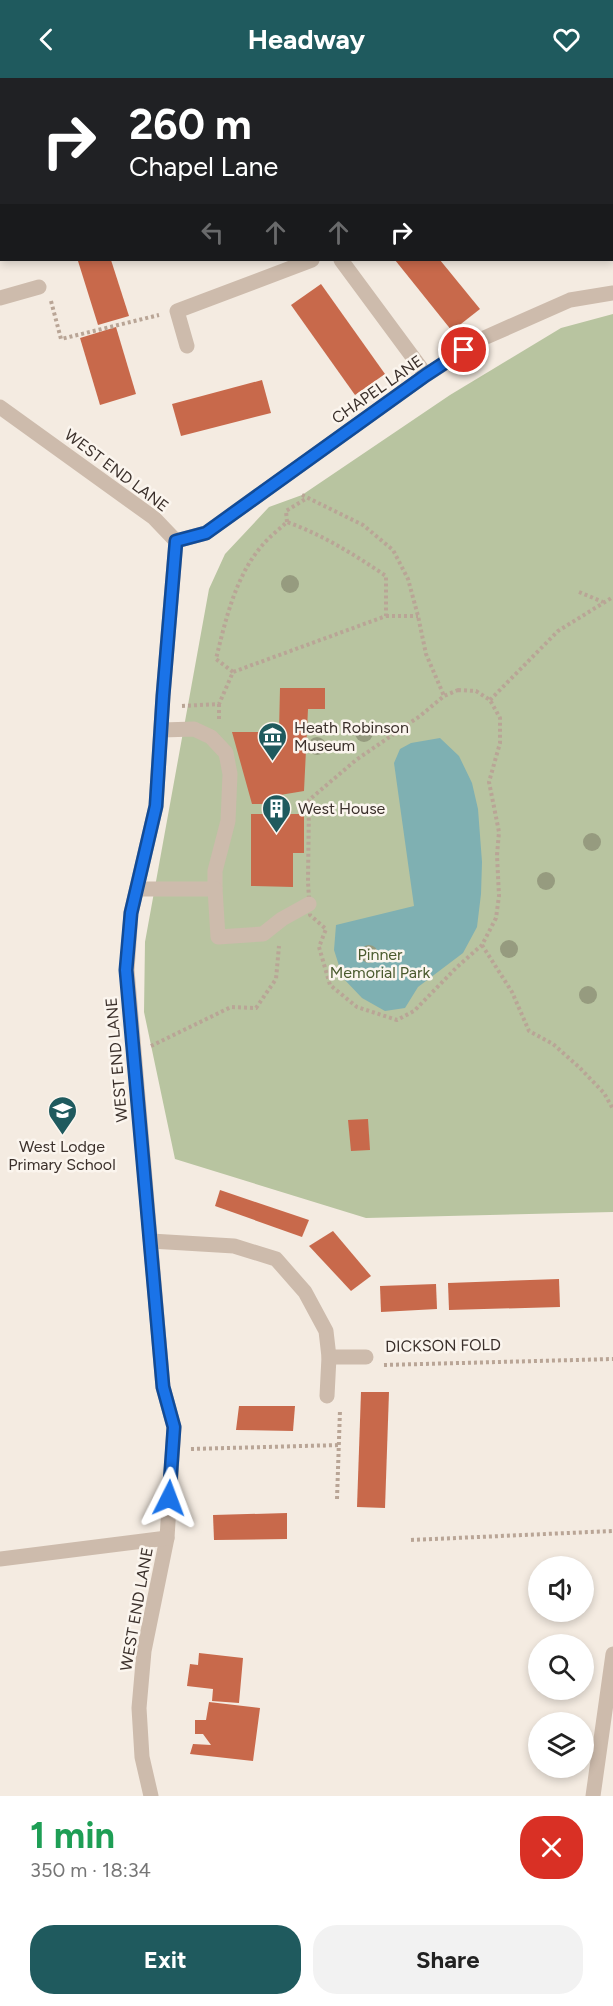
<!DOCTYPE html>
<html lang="en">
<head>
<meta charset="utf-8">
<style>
  body { margin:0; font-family:Figtree,sans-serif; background:#f2f2f2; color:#222; height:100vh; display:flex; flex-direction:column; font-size:22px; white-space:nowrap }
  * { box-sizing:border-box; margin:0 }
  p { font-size:20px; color:#767676 }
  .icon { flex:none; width:33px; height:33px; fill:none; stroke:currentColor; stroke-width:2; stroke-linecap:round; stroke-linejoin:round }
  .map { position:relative; height:1718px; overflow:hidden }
  .drawer { display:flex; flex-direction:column; background:#fff; flex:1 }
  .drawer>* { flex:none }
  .guide { position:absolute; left:0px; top:0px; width:614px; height:183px; box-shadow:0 3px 9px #0003; background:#202124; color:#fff; overflow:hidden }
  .controls { position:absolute; left:528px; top:1478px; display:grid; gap:12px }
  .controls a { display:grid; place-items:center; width:66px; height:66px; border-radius:50%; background:#fff; box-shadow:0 3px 9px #0003; font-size:30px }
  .pin { position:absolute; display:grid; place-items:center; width:51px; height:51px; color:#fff; margin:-26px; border:3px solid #fff; border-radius:50%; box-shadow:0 2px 6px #0007 }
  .me { position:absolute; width:66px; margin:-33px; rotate:3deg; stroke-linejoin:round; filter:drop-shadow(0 0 4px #0008) }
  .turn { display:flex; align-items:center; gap:21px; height:126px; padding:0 30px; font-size:27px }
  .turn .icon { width:78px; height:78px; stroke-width:2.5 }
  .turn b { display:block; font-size:42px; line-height:51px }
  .lanes { display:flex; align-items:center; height:57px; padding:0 30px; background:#0003; justify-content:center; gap:30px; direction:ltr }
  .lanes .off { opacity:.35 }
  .round { display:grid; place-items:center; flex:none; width:63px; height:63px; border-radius:24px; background:#f2f2f2 }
  .overview { display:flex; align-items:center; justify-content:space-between; height:102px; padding:0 30px }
  h1 { font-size:36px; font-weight:700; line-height:45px; color:#1e9e55 }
  .cta { display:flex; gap:12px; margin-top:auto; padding:12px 30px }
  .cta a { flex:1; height:69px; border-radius:24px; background:#1f5a5e; color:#fff; font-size:24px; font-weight:700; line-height:69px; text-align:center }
  .cta a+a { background:#f2f2f2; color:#222 }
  header { display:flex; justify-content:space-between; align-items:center; height:78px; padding:0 30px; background:#1f5a5e; color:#fff; font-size:27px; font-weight:700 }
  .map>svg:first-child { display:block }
  .green { fill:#b8c4a0 }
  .water { fill:#7fb0b2 }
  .building { fill:#c8694b }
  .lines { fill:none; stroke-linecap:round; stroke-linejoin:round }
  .path { stroke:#b9a596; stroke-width:4; stroke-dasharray:3 3; stroke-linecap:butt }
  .lane { stroke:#cdbbac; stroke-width:15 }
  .street { stroke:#cdbbac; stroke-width:15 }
  .tree { fill:#969b7f }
  .route-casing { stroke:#114b97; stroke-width:15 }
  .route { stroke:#1a73e8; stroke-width:10 }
  .labels { text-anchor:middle; stroke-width:5; stroke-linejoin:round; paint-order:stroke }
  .street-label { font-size:16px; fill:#3b302b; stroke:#fbf5ee }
  .poi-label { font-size:16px; fill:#3b302b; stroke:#fbf5ee; text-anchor:start }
  .park-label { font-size:16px; fill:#4a5a2e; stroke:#fbf5ee }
</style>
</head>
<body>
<header><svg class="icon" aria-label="back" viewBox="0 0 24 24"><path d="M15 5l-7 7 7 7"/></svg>Headway<svg class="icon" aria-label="heart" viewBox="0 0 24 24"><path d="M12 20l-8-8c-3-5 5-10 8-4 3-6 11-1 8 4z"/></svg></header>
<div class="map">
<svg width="613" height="1718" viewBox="0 0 613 1718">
  <rect width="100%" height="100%" fill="#f4ebe1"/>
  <path class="green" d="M 613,236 L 613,1134 L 366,1140 L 175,1081 L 144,934 L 145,864 L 209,511 L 225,476 L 269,429 L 302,417 L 450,317 L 561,250 Z"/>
  <path class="water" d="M 440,660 L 459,678 L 472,705 L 478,731 L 482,784 L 481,816 L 477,849 L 463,875 L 418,909 L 405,930 L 385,933 L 362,920 L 343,900 L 334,872 L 336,847 L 414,828 L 394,685 L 400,671 L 411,665 Z"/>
  <g class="building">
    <path d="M 82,182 L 111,182 L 129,238 L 98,247 L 78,183 Z"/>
    <path d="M 395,182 L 440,182 L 480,231 L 452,253 Z"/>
    <path d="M 321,206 L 385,296 L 355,317 L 291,227 Z"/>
    <path d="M 116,249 L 136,316 L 100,327 L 80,260 Z"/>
    <path d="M 262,302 L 271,335 L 181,358 L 172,326 Z"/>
    <path d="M 280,610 L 325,610 L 325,631 L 308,631 L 304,713 L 274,718 L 273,726 L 252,726 L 232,654 L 279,654 Z"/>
    <path d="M 251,736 L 304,736 L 304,775 L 293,775 L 293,809 L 251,808 Z"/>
    <path d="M 368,1041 L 370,1072 L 351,1073 L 348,1042 Z"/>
    <path d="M 220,1112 L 309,1142 L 302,1159 L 215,1128 Z"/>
    <path d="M 333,1153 L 371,1198 L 351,1213 L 309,1168 Z"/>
    <path d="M 559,1201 L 560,1229 L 449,1232 L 448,1205 Z"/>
    <path d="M 436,1206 L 437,1231 L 381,1234 L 380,1208 Z"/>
    <path d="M 361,1314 L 389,1314 L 385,1430 L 357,1429 Z"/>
    <path d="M 239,1328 L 295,1328 L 293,1353 L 236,1352 Z"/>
    <path d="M 287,1435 L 287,1461 L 214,1462 L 213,1437 Z"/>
    <path d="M 199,1575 L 243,1580 L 239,1625 L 212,1623 L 213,1611 L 187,1608 L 190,1586 L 198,1587 Z"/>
    <path d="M 209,1624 L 260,1630 L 253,1683 L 190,1676 L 193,1666 L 211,1667 L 203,1656 L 195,1656 L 195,1642 L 206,1642 Z"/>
  </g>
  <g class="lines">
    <g class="path">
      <path d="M 51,223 L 61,261 L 159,237"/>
      <path d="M 302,417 L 363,447 L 393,472 L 408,501 L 418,538 L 426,576 L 444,618"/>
      <path d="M 287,444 L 286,433 L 307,420"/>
      <path d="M 579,514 L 603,524"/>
      <path d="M 386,538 L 418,538"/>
      <path d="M 458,612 L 476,613 L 490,622 L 500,640 L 500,665 L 489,704 L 499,754 L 497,777 L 499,818 L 496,840 L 482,867 L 457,889 L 414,933 L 397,942 L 357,929 L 330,907 L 319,869 L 326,851 L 310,837 L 308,804 L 309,722 L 356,682 L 420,638 L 444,618 Z"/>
      <path d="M 490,622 L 558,553 L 613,519"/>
      <path d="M 219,626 L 219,643"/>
      <path d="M 182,628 L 219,626 L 233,594 L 216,581 C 225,544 235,500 260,470 C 268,460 278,452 287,444 C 323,457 355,477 386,498 L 386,538 L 233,594"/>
      <path d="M 482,867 L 512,914 L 529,953 L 553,966 L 579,989 L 604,1015 L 613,1031"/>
      <path d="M 151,968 L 231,929 L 256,930 L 276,901 L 279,868"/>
      <path d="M 384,1287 L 613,1281"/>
      <path d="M 191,1371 L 340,1367"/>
      <path d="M 337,1421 L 340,1332"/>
      <path d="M 411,1462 L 613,1453"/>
    </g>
    <g class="lane">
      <path d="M 177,0 L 178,2"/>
      <path d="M 162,652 L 194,651 L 211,659 L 226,675 L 230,696 L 228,743 L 215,793 L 215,811"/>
      <path d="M 138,811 L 215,811 L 218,859 L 263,856 L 282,841 L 309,826"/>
    </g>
    <g class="street">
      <path d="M 461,0 L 462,2"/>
      <path d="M 394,2 L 400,0"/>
      <path d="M 341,182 L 426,297"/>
      <path d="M 0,220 L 39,209"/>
      <path d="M 187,268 L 177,233 L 312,182"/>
      <path d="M 0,329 L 154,440 L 176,463 L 163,618 L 156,728 L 131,835 L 127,892 L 163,1309 L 174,1349 L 167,1460 L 144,1573 L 139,1630 L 142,1679 L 151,1718"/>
      <path d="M 176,463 L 206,455 L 426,297 L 484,260 L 570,222 L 613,215"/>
      <path d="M 151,1163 L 234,1168 L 276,1181 L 305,1214 L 326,1253 L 329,1279 L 327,1318"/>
      <path d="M 329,1279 L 366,1279"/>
      <path d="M 0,1481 L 167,1460"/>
      <path d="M 593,1718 L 613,1576"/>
    </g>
  </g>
  <g class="tree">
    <circle cx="290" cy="506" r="9"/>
    <circle cx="364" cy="655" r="9"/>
    <circle cx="317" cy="668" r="9"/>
    <circle cx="592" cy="764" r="9"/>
    <circle cx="546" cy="803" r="9"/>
    <circle cx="509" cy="871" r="9"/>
    <circle cx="369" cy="876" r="9"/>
    <circle cx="588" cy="917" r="9"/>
  </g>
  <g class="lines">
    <defs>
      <path id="route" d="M 169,1420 L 174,1349 L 163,1309 L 126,892 L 131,835 L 156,728 L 163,618 L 176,463 L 206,455 L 426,297 L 464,272"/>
    </defs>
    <use href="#route" class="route-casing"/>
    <use href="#route" class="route"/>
  </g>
  <defs>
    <symbol id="museum-pin" viewBox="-11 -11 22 30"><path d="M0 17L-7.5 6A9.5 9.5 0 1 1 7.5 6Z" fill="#1f5a5e" stroke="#fbf5ee"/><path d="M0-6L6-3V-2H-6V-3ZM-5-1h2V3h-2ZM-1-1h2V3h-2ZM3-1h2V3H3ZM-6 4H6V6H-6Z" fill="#fff"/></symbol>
    <symbol id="building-pin" viewBox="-11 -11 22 30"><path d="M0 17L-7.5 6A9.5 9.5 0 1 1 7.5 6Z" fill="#1f5a5e" stroke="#fbf5ee"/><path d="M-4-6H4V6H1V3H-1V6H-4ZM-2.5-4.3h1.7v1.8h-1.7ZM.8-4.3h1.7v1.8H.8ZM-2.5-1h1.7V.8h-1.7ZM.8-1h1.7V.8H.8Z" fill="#fff"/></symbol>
    <symbol id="school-pin" viewBox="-11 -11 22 30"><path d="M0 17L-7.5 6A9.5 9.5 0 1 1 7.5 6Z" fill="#1f5a5e" stroke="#fbf5ee"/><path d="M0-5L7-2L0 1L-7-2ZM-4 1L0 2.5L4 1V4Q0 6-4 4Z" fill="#fff"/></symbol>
  </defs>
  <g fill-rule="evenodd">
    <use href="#museum-pin" x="256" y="642" width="33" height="45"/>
    <use href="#building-pin" x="260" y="714" width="33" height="45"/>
    <use href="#school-pin" x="46" y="1016" width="33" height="45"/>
  </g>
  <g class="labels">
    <g class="street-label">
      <text transform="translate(377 311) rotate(-35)" y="6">CHAPEL LANE</text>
      <text transform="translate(117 392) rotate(37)" y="6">WEST END LANE</text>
      <text transform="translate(116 982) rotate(-95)" y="6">WEST END LANE</text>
      <text transform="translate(443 1267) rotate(-1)" y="6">DICKSON FOLD</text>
      <text transform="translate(136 1531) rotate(-80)" y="6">WEST END LANE</text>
    </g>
    <g class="poi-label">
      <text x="294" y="655">Heath Robinson<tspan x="294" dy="18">Museum</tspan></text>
      <text x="298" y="736">West House</text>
      <text x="62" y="1074" text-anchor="middle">West Lodge<tspan x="62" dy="18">Primary School</tspan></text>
    </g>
    <g class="park-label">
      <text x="380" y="882">Pinner<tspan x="380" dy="18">Memorial Park</tspan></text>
    </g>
  </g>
</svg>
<div class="controls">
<a><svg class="icon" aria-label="sound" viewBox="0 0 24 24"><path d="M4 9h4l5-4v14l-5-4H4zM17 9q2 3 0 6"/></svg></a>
<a><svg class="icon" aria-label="search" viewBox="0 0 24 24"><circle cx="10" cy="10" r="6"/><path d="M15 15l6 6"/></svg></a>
<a><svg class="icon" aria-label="layers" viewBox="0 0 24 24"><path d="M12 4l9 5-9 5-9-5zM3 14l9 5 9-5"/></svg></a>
</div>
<div class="pin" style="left:464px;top:272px;background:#d93025"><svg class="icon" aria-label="arrive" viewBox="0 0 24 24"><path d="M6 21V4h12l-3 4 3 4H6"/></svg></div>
<svg class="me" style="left:169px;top:1420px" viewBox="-20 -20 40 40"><path d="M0-17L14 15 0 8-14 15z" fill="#1a73e8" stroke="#fff" stroke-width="4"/></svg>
<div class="guide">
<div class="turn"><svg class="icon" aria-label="right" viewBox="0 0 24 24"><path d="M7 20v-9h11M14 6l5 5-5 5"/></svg><div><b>260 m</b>Chapel Lane</div></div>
<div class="lanes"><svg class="icon off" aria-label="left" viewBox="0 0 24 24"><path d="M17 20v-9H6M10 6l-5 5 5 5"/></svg><svg class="icon off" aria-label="ahead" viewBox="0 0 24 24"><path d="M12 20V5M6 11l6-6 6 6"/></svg><svg class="icon off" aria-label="ahead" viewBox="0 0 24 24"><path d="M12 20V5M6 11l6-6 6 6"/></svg><svg class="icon" aria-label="right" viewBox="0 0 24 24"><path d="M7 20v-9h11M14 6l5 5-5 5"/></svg></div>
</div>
</div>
<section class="drawer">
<div class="overview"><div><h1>1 min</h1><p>350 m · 18:34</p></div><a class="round" style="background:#d93025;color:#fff"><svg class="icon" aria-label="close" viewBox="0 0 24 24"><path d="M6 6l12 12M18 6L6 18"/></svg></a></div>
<div class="cta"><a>Exit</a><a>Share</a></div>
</section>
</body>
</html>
